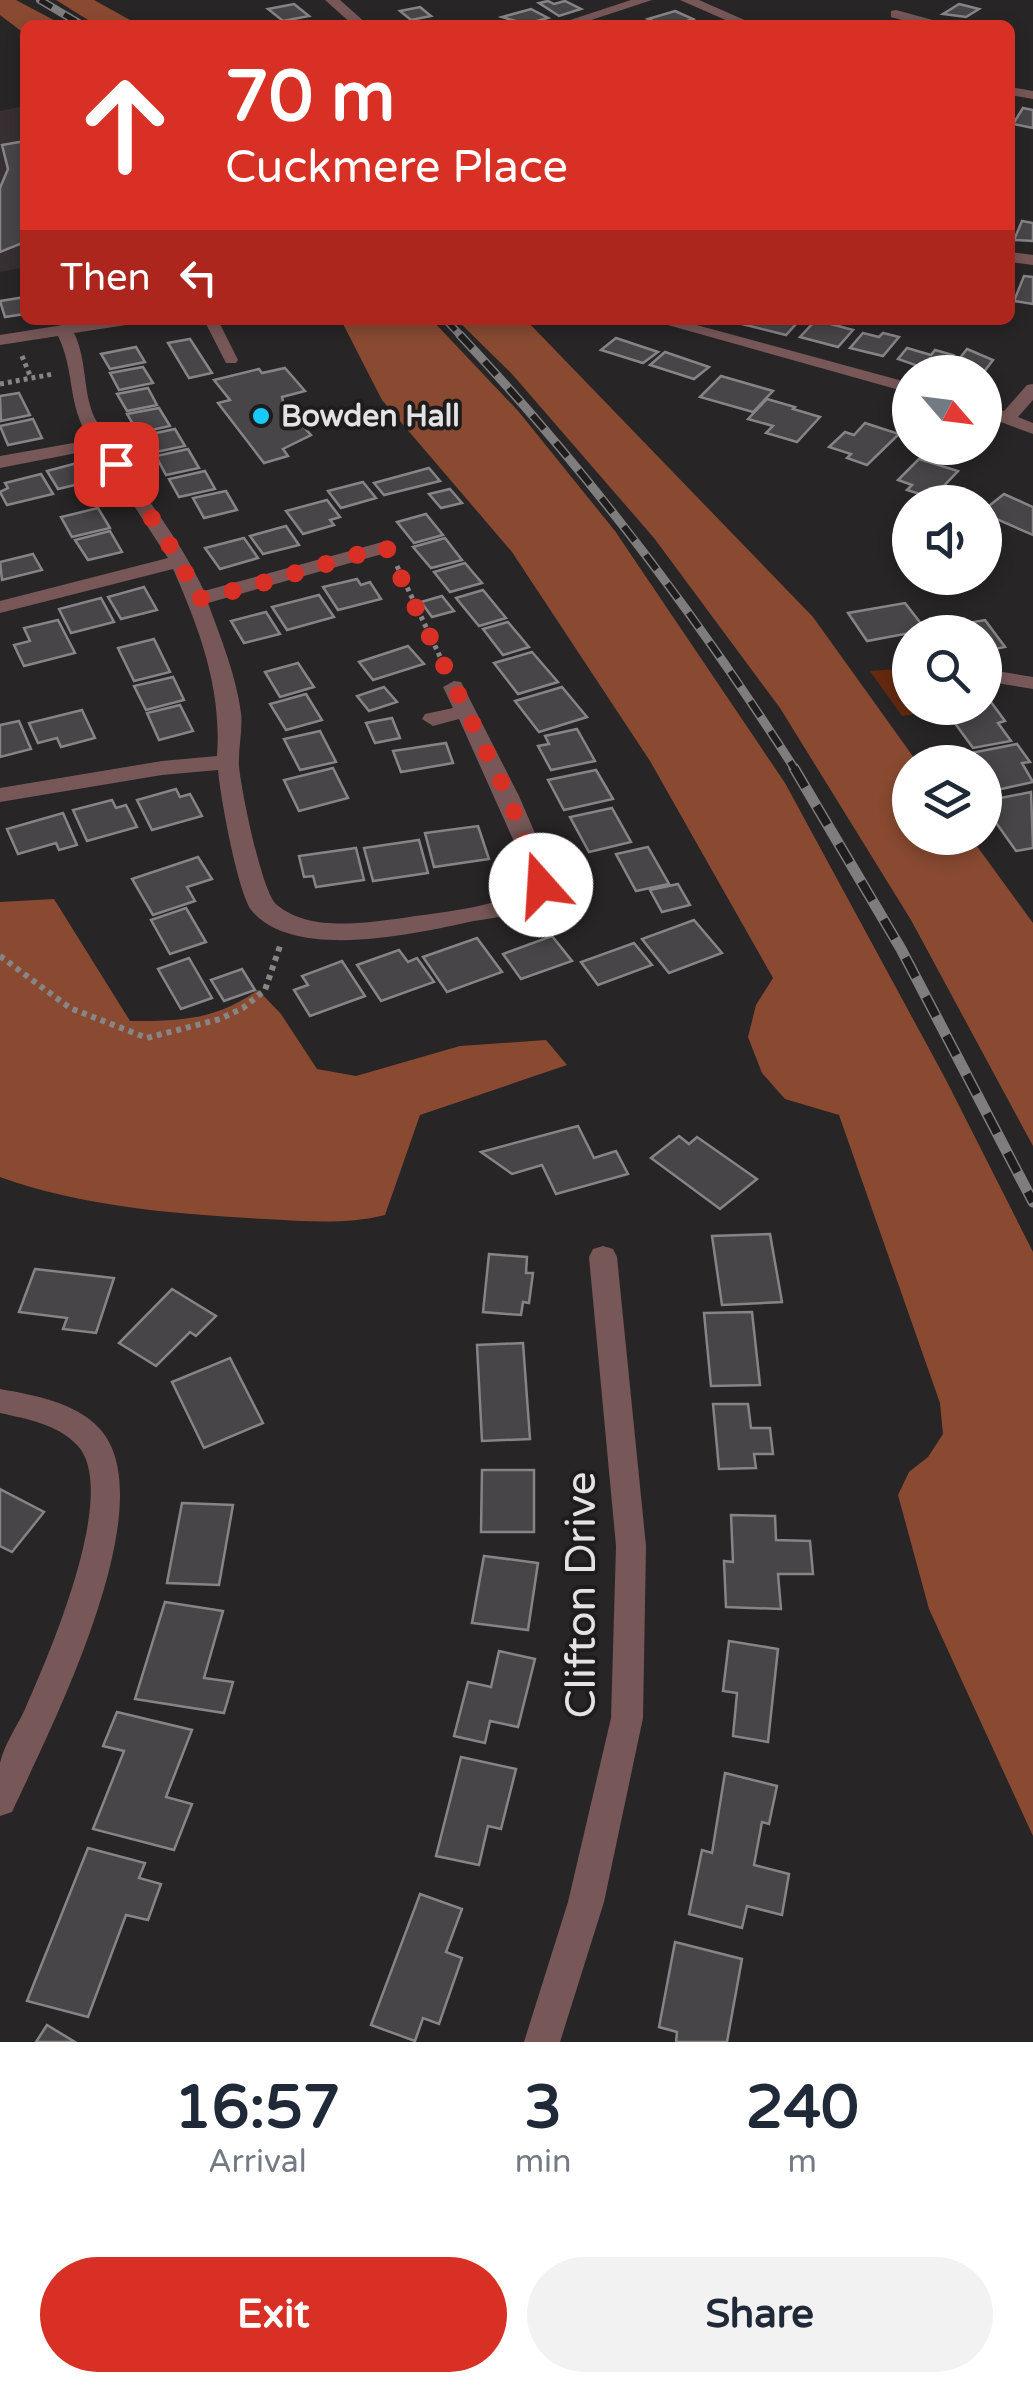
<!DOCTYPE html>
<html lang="en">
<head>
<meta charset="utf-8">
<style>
  body { margin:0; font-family:"Varela Round",sans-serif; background:#f2f2f3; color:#1f2937; height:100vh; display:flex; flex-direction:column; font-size:38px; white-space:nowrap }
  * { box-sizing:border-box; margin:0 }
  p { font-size:32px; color:#747a83 }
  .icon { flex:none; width:55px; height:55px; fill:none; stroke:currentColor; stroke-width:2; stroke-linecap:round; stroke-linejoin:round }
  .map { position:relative; height:2042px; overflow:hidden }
  .drawer { display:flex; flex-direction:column; background:#fff; flex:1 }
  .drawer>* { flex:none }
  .banner { position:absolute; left:20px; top:20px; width:995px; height:305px; border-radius:15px; box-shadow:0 5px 15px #0003; background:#d93025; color:#fff; overflow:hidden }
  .needle { width:65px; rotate:118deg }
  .buttons { position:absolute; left:892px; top:355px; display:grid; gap:20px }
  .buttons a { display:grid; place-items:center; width:110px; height:110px; border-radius:50%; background:#fff; box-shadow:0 5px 15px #0003; font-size:50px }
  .pin { position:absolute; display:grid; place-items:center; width:85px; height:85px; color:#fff; margin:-42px; border-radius:20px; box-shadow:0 5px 15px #0006 }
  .me { position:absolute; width:110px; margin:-55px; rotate:341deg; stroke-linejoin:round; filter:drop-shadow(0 0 8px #0008) }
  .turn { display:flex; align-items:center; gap:35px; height:210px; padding:0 40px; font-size:45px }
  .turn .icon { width:130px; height:130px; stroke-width:2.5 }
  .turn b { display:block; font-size:70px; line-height:85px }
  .then { display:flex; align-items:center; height:95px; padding:0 40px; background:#0003; gap:20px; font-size:38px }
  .eta { display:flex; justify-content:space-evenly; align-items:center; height:170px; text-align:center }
  .eta b { font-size:60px; font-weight:700; line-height:70px }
  .action { display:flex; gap:20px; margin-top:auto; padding:20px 40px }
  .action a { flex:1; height:115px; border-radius:60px; background:#d93025; color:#fff; font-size:40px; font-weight:700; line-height:115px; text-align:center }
  .action a+a { background:#f2f2f3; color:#1f2937 }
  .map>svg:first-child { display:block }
  .built { fill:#372f32 }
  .green { fill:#652a10 }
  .forest { fill:#894a31 }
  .building { fill:#474547; stroke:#878487; stroke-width:2.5 }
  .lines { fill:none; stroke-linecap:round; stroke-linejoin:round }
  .path-far1 { stroke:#878586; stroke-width:5; stroke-dasharray:4 4; stroke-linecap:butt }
  .path { stroke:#878586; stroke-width:6; stroke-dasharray:5 5; stroke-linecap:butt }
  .lane { fill:#775758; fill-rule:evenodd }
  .street { fill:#775758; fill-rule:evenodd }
  .rail-far2-casing { stroke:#807d7e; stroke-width:8 }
  .rail-far1-casing { stroke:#807d7e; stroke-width:9 }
  .rail-casing { stroke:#807d7e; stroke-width:11 }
  .rail-far2 { stroke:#1e1c1d; stroke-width:5; stroke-dasharray:14; stroke-linecap:butt }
  .rail-far1 { stroke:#1e1c1d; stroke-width:6; stroke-dasharray:18; stroke-linecap:butt }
  .rail { stroke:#1e1c1d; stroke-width:8; stroke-dasharray:22; stroke-linecap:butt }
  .route { stroke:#d93025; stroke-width:18; stroke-dasharray:0 32.4 }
  .poi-dot { fill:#16cafb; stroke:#1e1c1d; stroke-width:4 }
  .labels { text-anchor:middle; stroke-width:8; stroke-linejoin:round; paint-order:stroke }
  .far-poi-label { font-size:30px; font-weight:bold; fill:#e4e2e3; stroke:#1e1c1d; text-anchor:start }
  .near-street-label { font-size:42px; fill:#e4e2e3; stroke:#1e1c1d }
</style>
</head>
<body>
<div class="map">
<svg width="1033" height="2042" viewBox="0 0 1033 2042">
  <rect width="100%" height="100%" fill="#282526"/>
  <path class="built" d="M 25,106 L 25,267 L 0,272 L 0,111 Z"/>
  <path class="green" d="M 910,668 L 910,708 L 950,708 L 902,716 L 870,671 Z"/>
  <g class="forest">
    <path d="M 0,0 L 16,0 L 63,25 L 25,25 L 25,34 L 0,15 Z"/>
    <path d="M 56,0 L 94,0 L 139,25 L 96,25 Z"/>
    <path d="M 341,320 L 432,320 L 519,412 L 615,531 L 785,783 L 945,1078 L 1033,1252 L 1033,1836 L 929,1609 L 898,1495 L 909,1472 L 928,1457 L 943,1434 L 940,1403 L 839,1115 L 785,1099 L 762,1073 L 748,1037 L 756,1005 L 773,978 L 650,761 L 512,552 L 382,400 Z"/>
    <path d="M 457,320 L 526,320 L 813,617 L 917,762 L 910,762 L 910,838 L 971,838 L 1033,923 L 1033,1146 L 911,920 L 780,708 L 654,538 L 512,374 Z"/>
    <path d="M 54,899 L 130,1021 C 181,1021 215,1020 258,990 L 281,1014 L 317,1069 L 356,1076 L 460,1046 L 546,1040 L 567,1065 L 420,1115 L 385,1215 C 344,1225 306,1221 264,1219 C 176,1214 83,1207 0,1177 L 0,902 Z"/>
  </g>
  <g class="building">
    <path d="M 548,1 L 554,4 L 565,1 L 581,9 L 559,16 L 539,3 Z"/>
    <path d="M 294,4 L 309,16 L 283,21 L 268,9 Z"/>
    <path d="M 959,4 L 979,9 L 966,17 L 943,14 Z"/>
    <path d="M 420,7 L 431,16 L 411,20 L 400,11 Z"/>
    <path d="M 531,9 L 548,18 L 526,24 L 502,17 Z"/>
    <path d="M 675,11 L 693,19 L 676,25 L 661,25 L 648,19 Z"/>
    <path d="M 1023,108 L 1033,110 L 1033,128 L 1013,124 Z"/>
    <path d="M 25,141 L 25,242 L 0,252 L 0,188 L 8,169 L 2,145 Z"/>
    <path d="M 1022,221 L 1033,223 L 1033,241 L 1014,240 Z"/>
    <path d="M 1024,276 L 1033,277 L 1033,304 L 1014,301 Z"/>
    <path d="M 25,297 L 25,314 L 5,317 L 0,301 Z"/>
    <path d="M 741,320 L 786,320 L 797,323 L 786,335 L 738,323 Z"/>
    <path d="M 816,320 L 853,330 L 838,347 L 800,337 Z"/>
    <path d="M 863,333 L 879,337 L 883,333 L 899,337 L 883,356 L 850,348 Z"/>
    <path d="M 616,338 L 658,352 L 643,363 L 601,350 Z"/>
    <path d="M 190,339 L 212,373 L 189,378 L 168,343 Z"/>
    <path d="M 136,347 L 145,362 L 110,369 L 101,354 Z"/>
    <path d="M 907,348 L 931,355 L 935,350 L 953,355 L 935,372 L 898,359 Z"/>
    <path d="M 967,349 L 993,360 L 984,372 L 952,368 Z"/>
    <path d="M 665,352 L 709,367 L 694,379 L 650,365 Z"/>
    <path d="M 143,367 L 153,383 L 119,390 L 110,373 Z"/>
    <path d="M 285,368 L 305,391 L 282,397 L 284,405 L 311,435 L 283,449 L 288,456 L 264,463 L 218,403 L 230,400 L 214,380 L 259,369 L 262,373 Z"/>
    <path d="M 721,376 L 773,391 L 753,412 L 700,397 Z"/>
    <path d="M 148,388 L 157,405 L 127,411 L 117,394 Z"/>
    <path d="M 19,393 L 30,415 L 1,421 L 0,396 Z"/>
    <path d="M 767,399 L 795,407 L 793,409 L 820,417 L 797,442 L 766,433 L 773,426 L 748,419 Z"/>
    <path d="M 159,408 L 170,426 L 138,433 L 127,414 Z"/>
    <path d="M 33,419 L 42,438 L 8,445 L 0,426 Z"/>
    <path d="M 865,423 L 899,434 L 867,465 L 847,458 L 851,454 L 829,447 L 845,432 L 854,435 Z"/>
    <path d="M 175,429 L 185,446 L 151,453 L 142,436 Z"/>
    <path d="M 188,449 L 199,468 L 166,475 L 156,456 Z"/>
    <path d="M 919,459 L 958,471 L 937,493 L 931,491 L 926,496 L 907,490 L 912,485 L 898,480 Z"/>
    <path d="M 81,462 L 92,481 L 58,489 L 47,471 Z"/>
    <path d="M 429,468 L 440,481 L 384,495 L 374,483 Z"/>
    <path d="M 205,471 L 215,489 L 179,497 L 169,479 Z"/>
    <path d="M 41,474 L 53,494 L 7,505 L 0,492 L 8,488 L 5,483 Z"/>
    <path d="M 363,482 L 376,498 L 341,508 L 328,491 Z"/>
    <path d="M 450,489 L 462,503 L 441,508 L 429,494 Z"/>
    <path d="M 226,491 L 237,510 L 204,518 L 193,498 Z"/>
    <path d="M 1004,494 L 1033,507 L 1033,535 L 985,514 L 985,509 Z"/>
    <path d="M 327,500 L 340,517 L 330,520 L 334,525 L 303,534 L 286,511 Z"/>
    <path d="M 98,508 L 110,528 L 72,537 L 61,517 Z"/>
    <path d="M 426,514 L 443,535 L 414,543 L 397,522 Z"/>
    <path d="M 286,526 L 299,545 L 263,554 L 250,536 Z"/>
    <path d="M 110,531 L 122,552 L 88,560 L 75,540 Z"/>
    <path d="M 244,538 L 258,558 L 220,569 L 205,548 Z"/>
    <path d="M 445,538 L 462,560 L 431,568 L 413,547 Z"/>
    <path d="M 33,554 L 42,570 L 2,580 L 0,562 Z"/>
    <path d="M 465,563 L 482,583 L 450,592 L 434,572 Z"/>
    <path d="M 357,579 L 361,585 L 370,582 L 381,599 L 338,610 L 323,587 Z"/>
    <path d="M 144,587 L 157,610 L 121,619 L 108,597 Z"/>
    <path d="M 483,590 L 506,618 L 479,626 L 456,598 Z"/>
    <path d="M 319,595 L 334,617 L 287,630 L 272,607 Z"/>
    <path d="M 442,596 L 454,611 L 432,617 L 421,602 Z"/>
    <path d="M 101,598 L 114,622 L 71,633 L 59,609 Z"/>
    <path d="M 905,603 L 926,630 L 867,641 L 848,613 Z"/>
    <path d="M 266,612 L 280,634 L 244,643 L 231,621 Z"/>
    <path d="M 58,620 L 75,653 L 24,666 L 14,645 L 30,641 L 24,628 Z"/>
    <path d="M 985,620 L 1005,647 L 985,651 L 985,632 L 933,629 Z"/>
    <path d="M 508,622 L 529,647 L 503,655 L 483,629 Z"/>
    <path d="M 154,639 L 170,672 L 134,681 L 118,648 Z"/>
    <path d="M 408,646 L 424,664 L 373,680 L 359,662 Z"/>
    <path d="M 532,652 L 558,682 L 518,694 L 494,663 Z"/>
    <path d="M 298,663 L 314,687 L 280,697 L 265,672 Z"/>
    <path d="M 173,677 L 184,700 L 146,710 L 134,686 Z"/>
    <path d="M 384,687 L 397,702 L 369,711 L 357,696 Z"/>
    <path d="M 562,687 L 587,717 L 539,732 L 515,701 Z"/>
    <path d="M 306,694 L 322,720 L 286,730 L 270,704 Z"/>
    <path d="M 991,702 L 1005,721 L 998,723 L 1011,741 L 973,748 L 946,711 L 985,708 L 985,703 Z"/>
    <path d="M 180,705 L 193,731 L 159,740 L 147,713 Z"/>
    <path d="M 82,710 L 95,738 L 61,747 L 57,738 L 38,743 L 29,723 Z"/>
    <path d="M 392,718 L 400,738 L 375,743 L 366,723 Z"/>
    <path d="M 19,721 L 31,749 L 0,757 L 0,725 Z"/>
    <path d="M 577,729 L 595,761 L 551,770 L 538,746 L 549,744 L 545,736 Z"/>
    <path d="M 320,731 L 336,762 L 300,770 L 284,739 Z"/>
    <path d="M 446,743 L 453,763 L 401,772 L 393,751 Z"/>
    <path d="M 1017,744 L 1030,762 L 1022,763 L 1033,782 L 997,790 L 985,773 L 985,762 L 978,762 L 971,753 Z"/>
    <path d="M 333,768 L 348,798 L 299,811 L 284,780 Z"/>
    <path d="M 596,770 L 613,799 L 564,810 L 548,780 Z"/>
    <path d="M 176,789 L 180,797 L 190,794 L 202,816 L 152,830 L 137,800 Z"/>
    <path d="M 1031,792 L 1033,848 L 1016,851 L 985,807 L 985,801 Z"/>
    <path d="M 112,800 L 116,808 L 126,805 L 137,827 L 87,841 L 73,810 Z"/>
    <path d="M 612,808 L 631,842 L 589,852 L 570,817 Z"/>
    <path d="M 63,813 L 77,845 L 59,850 L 56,843 L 18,854 L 7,829 Z"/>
    <path d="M 478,826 L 489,859 L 434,867 L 425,833 Z"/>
    <path d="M 419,840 L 428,873 L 373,881 L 364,848 Z"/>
    <path d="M 648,847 L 669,884 L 636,891 L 616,854 Z"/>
    <path d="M 356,848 L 364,880 L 316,887 L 313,876 L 304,877 L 299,856 Z"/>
    <path d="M 198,857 L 212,879 L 187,887 L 195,901 L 153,915 L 132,879 Z"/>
    <path d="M 678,884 L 690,905 L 662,912 L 650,890 Z"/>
    <path d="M 186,908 L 206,942 L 170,954 L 151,920 Z"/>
    <path d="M 694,920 L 722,953 L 669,973 L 642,939 Z"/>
    <path d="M 552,936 L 572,961 L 521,979 L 503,954 Z"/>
    <path d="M 477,938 L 502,972 L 447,992 L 423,957 Z"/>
    <path d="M 634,943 L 652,965 L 598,985 L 581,962 Z"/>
    <path d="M 399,950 L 408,962 L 417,958 L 434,982 L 381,1001 L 357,965 Z"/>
    <path d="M 189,958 L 212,998 L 181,1009 L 158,969 Z"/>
    <path d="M 342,961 L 365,996 L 310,1016 L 294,990 L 308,985 L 302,976 Z"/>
    <path d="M 242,969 L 255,990 L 224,1001 L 211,980 Z"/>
    <path d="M 578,1126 L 594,1158 L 616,1151 L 628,1174 L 556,1194 L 542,1165 L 512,1174 L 481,1152 Z"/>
    <path d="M 679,1136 L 689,1144 L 697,1137 L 757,1179 L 720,1209 L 651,1158 Z"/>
    <path d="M 770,1234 L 782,1302 L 722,1305 L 712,1236 Z"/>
    <path d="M 489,1254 L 527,1257 L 526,1273 L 533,1273 L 529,1303 L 523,1302 L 521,1315 L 483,1312 Z"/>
    <path d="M 35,1269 L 114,1278 L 96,1333 L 63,1329 L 67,1318 L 19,1312 Z"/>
    <path d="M 172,1289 L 216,1316 L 196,1336 L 190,1332 L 156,1366 L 119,1343 Z"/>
    <path d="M 752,1312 L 760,1385 L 711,1386 L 704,1313 Z"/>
    <path d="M 523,1343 L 530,1439 L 482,1441 L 477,1345 Z"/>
    <path d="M 230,1358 L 263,1423 L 204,1448 L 172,1382 Z"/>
    <path d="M 713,1404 L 748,1404 L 751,1428 L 770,1428 L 773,1454 L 754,1454 L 756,1468 L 719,1469 Z"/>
    <path d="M 482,1470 L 534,1470 L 534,1532 L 481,1532 Z"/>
    <path d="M 0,1489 L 44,1512 L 12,1552 L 0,1546 Z"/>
    <path d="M 182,1503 L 233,1505 L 219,1585 L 167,1583 Z"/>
    <path d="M 731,1515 L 775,1516 L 776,1540 L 810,1541 L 813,1574 L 778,1574 L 781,1609 L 726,1607 L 724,1561 L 733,1562 Z"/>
    <path d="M 484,1556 L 538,1563 L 528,1630 L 472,1623 Z"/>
    <path d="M 165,1602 L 223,1611 L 204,1678 L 233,1682 L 224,1713 L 135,1699 Z"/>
    <path d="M 729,1641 L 778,1649 L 768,1742 L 733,1736 L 737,1693 L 723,1691 Z"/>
    <path d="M 499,1651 L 535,1659 L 518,1727 L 490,1721 L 485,1743 L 454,1736 L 468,1682 L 491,1687 Z"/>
    <path d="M 117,1712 L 192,1730 L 166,1797 L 192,1804 L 174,1850 L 93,1829 L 124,1751 L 103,1746 Z"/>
    <path d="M 461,1757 L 516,1769 L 501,1829 L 488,1826 L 479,1865 L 436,1856 Z"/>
    <path d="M 725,1773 L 777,1786 L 769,1824 L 762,1822 L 754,1865 L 789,1874 L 782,1915 L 747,1906 L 742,1928 L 689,1914 L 702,1850 L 712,1853 Z"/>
    <path d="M 88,1848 L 145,1863 L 139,1878 L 161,1884 L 148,1920 L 126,1915 L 88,2017 L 27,2001 Z"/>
    <path d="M 420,1894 L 462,1909 L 446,1952 L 462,1958 L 439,2024 L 423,2018 L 415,2041 L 371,2025 Z"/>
    <path d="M 675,1942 L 742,1959 L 727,2042 L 676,2042 L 677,2032 L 659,2027 Z"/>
    <path d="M 47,2025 L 75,2042 L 36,2042 Z"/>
  </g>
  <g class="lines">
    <g class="path-far1">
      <path d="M 22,356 L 31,378"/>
      <path d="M 0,384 L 53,374"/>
      <path d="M 397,566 L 445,667"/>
    </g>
    <path class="path" d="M 0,956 L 70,1008 L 147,1038 L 220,1019 L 243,1008 L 265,990 L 280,946"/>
    <path class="lane" d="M 204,320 L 218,320 L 238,360 L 236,363 L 226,363 Z"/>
    <g class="street">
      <path d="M 325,0 L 340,0 L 368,25 L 353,25 Z"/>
      <path d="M 631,0 L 652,0 L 576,25 L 555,25 Z"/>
      <path d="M 680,0 L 699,0 L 756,25 L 737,25 Z"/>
      <path d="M 896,10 L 940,22 L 942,25 L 920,25 L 891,17 L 891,11 Z"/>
      <path d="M 1010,87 L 1033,91 L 1033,99 L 1010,95 Z"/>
      <path d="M 1010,252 L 1033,255 L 1033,265 L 1010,262 Z"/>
      <path d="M 94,320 L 135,320 L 126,325 L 74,333 C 88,361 82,397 97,422 C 130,480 176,530 204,591 L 386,541 L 396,547 L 393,551 L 208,603 C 221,639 236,675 241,713 C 243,730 238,748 239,766 C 241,789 262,894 277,905 C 310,932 363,923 403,918 C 434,913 505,907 528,887 L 529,875 L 459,719 L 433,726 L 422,719 L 425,714 L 453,708 L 443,687 L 454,681 L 461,682 L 519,796 L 553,875 C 552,885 549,895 540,902 C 523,916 495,917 474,921 C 419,933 295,962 252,911 C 238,894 220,795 218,770 L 162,775 L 0,802 L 0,788 L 162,761 L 217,756 C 222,689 200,630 173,569 L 0,613 L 0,601 L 168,558 L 97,449 L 0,468 L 0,456 L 90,440 C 66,403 76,373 58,336 L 0,345 L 0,335 Z"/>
      <path d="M 650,320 L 678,320 L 910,383 L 910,393 Z"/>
      <path d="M 1033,384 L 1033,400 L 1018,417 L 1033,423 L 1033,434 L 985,416 L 985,405 L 1004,411 L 1027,385 Z"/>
      <path d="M 991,670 L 1033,677 L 1033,689 L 985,681 L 985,671 Z"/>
      <path d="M 603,1246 L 613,1249 L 617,1257 L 646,1546 L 643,1718 L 604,1902 L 560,2042 L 524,2042 L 568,1902 L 611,1718 L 616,1546 L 589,1257 L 593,1249 Z"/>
      <path d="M 0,1389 C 33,1395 75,1402 99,1428 C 168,1501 48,1734 12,1812 L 0,1816 C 0,1800 0,1779 0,1763 C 4,1744 18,1725 26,1707 C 48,1657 121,1490 77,1445 C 57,1424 27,1419 0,1413 Z"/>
    </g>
    <defs>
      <g id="rail-far2">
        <path d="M 40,0 L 82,25"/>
        <path d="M 446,320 L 463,338"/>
      </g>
      <path id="rail-far1" d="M 460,335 C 586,469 697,616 796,771"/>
      <path id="rail" d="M 794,768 L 901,949 L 1033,1202"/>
    </defs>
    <use href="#rail-far2" class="rail-far2-casing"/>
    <use href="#rail-far1" class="rail-far1-casing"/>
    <use href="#rail" class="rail-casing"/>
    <use href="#rail-far2" class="rail-far2"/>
    <use href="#rail-far1" class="rail-far1"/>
    <use href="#rail" class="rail"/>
  </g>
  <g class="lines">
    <path class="route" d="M 116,464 L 180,561 L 197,599 C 262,586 323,563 386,547 L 508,796 L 541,885"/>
  </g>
  <circle class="poi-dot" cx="261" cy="416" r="10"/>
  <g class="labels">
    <g class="far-poi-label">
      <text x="281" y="426">Bowden Hall</text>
    </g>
    <g class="near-street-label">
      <text transform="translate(580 1595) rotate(-90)" y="15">Clifton Drive</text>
    </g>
  </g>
</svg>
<div class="buttons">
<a><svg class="needle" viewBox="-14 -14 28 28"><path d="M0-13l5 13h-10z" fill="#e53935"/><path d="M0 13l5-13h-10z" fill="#747a83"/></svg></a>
<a><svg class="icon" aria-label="sound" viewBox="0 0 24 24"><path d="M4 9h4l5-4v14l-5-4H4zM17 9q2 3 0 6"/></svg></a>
<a><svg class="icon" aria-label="search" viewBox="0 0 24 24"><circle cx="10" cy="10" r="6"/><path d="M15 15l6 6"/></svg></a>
<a><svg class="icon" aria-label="layers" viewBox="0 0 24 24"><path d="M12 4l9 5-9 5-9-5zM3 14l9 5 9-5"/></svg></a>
</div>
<div class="pin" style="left:116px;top:464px;background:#d93025"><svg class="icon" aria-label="arrive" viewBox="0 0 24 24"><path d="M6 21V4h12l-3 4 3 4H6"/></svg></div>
<svg class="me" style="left:541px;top:885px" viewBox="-20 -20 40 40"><circle r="19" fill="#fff"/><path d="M0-13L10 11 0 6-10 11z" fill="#d93025"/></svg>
<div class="banner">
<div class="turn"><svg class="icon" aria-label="ahead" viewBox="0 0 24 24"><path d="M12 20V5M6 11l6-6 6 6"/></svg><div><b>70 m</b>Cuckmere Place</div></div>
<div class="then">Then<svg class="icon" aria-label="left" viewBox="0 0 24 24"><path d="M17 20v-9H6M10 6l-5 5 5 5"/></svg></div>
</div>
</div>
<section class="drawer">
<div class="eta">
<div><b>16:57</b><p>Arrival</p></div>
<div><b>3</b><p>min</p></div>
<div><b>240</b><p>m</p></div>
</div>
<div class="action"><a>Exit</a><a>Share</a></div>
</section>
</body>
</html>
